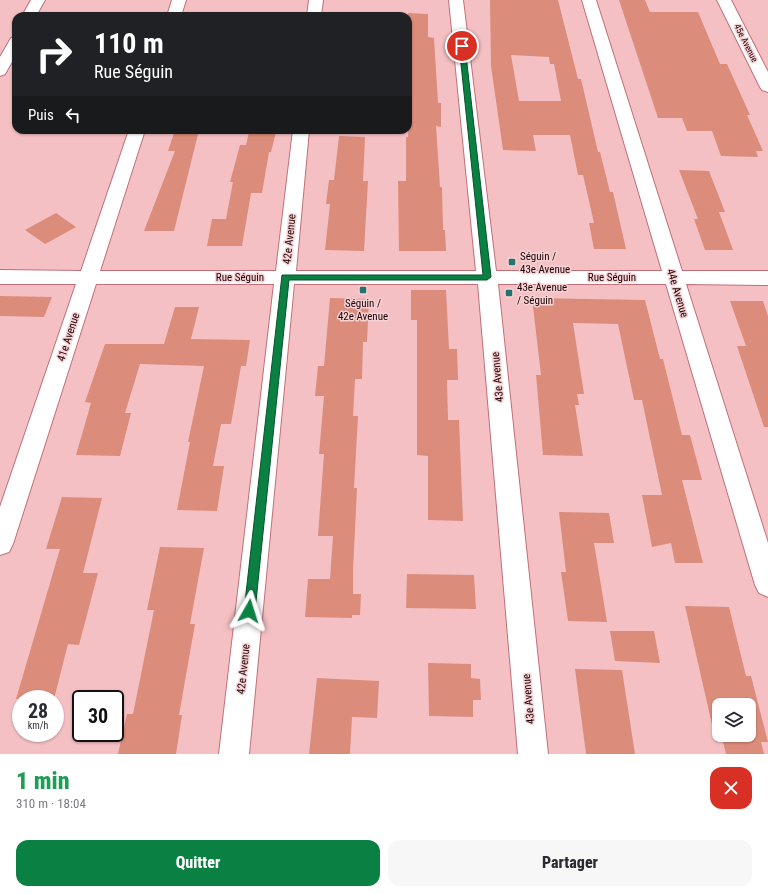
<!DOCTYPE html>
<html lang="fr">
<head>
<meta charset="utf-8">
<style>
  body { margin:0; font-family:"Roboto Condensed",sans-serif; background:#f7f7f7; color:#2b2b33; height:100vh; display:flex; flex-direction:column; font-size:15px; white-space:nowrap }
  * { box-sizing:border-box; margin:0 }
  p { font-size:13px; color:#7c7c81 }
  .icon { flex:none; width:22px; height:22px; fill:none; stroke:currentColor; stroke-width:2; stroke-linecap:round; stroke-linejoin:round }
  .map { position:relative; height:754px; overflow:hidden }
  .panel { display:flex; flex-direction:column; background:#fff; flex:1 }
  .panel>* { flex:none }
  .top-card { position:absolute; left:12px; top:12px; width:400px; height:122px; border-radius:12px; box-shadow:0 1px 3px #0004; background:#202124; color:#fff; overflow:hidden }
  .controls { position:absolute; left:712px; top:698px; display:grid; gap:8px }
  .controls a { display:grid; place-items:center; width:44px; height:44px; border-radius:8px; background:#fff; box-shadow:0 1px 3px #0004; font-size:20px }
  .speed { position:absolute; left:12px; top:690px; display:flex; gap:8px; font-size:20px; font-weight:700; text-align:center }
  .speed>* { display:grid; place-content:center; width:52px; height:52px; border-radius:50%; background:#fff; box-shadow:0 1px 3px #0004; line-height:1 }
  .speed small { font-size:10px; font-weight:400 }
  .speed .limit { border:2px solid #111; border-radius:6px; background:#fff; color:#111 }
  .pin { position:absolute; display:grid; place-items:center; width:34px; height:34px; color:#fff; margin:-17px; border:2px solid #fff; border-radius:50%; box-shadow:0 1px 4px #0007 }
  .me { position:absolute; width:44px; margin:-22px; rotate:6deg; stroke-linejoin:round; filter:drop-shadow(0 0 3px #0008) }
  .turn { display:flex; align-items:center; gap:14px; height:84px; padding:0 16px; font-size:18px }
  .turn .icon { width:52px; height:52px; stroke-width:2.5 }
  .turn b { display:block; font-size:28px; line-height:34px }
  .then { display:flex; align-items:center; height:38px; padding:0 16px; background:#0003; gap:8px; font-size:15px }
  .round { display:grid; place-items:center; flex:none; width:42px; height:42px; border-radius:12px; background:#f7f7f7 }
  .headline { display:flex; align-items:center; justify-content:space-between; height:68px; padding:0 16px }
  h1 { font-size:24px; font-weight:800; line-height:30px; color:#1e9e55 }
  .cta { display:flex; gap:8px; margin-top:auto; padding:8px 16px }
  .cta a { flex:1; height:46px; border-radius:12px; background:#0b8043; color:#fff; font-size:16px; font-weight:800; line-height:46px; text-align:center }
  .cta a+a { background:#f7f7f7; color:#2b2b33 }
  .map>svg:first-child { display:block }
  .building { fill:#dc8c7a; fill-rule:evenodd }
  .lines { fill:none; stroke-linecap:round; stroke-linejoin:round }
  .minor-casing { stroke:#c06f79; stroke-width:2 }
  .minor { fill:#fff; fill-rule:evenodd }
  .route { fill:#0b8043; stroke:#07532c }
  .poi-dot { fill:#287270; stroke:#f6d2d5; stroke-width:1.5 }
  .labels { text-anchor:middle; stroke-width:3; stroke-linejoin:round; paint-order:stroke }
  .far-street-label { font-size:9px; fill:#1d0206; stroke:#f6d2d5 }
  .street-label { font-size:11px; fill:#1d0206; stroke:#f6d2d5 }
  .poi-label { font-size:11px; fill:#1d0206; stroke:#f6d2d5; text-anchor:start }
</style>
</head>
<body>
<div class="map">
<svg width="768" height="754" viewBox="0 0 768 754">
  <rect width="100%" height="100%" fill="#f5c0c4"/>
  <g class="building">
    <path d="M 490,0 L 558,0 L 578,79 L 581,79 L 598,152 L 600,152 L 610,192 L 613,192 L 626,249 L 594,249 L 589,223 L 594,223 L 583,175 L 578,175 L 570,135 L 533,135 L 536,151 L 503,150 L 491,66 ZM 511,55 L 549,57 L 550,64 L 554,64 L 561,101 L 519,101 Z"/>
    <path d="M 619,0 L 645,0 L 650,12 L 698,12 L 720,64 L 727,64 L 750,115 L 747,115 L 763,151 L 756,151 L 758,157 L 721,156 L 712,131 L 687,131 L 682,118 L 658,118 Z"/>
    <path d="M 408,13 L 428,14 L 428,37 L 434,38 L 438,103 L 441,103 L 441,127 L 436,126 L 440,187 L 442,187 L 443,230 L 445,230 L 446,251 L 399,251 L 398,181 L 406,181 L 406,137 L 408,137 L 410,56 L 408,56 Z"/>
    <path d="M 175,130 L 199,130 L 174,231 L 144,231 L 175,151 L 168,151 Z"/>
    <path d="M 249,132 L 276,132 L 271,152 L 269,152 L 262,193 L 251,193 L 242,246 L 207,246 L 212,219 L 226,219 L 233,182 L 230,182 L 240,145 L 246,145 Z"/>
    <path d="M 339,136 L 365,137 L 363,181 L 368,181 L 364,251 L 325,250 L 330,204 L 326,204 L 329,180 L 334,180 Z"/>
    <path d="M 679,170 L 709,171 L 725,212 L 719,212 L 733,250 L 705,250 L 694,219 L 698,219 Z"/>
    <path d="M 56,213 L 76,227 L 45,244 L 25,230 Z"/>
    <path d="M 411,290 L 446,290 L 449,349 L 457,349 L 458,380 L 447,380 L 448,420 L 459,420 L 463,521 L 428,520 L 428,456 L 417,455 L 417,320 L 411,320 Z"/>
    <path d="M 0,296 L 52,297 L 44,317 L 0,316 Z"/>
    <path d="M 330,298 L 369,299 L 367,342 L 363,342 L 362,379 L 355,379 L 353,416 L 358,416 L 354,488 L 357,488 L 353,570 L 353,594 L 361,594 L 360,615 L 352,615 L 352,618 L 305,617 L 308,579 L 330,579 L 333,536 L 318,536 L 324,454 L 319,454 L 324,396 L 315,396 L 318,366 L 324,366 Z"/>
    <path d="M 532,298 L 645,300 L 660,359 L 663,359 L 682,435 L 690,435 L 702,480 L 682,480 L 703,563 L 675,563 L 671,543 L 652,547 L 642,495 L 662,495 L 642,400 L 634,400 L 618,324 L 573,323 L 584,394 L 577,394 L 579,405 L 575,405 L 583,456 L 543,455 L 536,375 L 541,375 Z"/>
    <path d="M 730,301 L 763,301 L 768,316 L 768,427 L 764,427 L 737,346 L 746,346 Z"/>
    <path d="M 175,307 L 199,307 L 191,339 L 250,340 L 246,366 L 241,366 L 231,424 L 221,424 L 213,466 L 224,466 L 217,511 L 177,510 L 190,442 L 188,442 L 204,366 L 140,364 L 125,413 L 131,413 L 120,456 L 76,455 L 91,403 L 85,402 L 105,344 L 164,344 Z"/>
    <path d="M 62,497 L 102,498 L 83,573 L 98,573 L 79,645 L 68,644 L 54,699 L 16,699 L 60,549 L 46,549 Z"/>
    <path d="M 559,512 L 609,513 L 614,543 L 594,543 L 607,622 L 568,621 L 561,572 L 566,572 Z"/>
    <path d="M 160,547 L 204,548 L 190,624 L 195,624 L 179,715 L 182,715 L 176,754 L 118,754 L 127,714 L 133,714 L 154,610 L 147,610 Z"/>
    <path d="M 407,574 L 474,575 L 476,609 L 406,608 Z"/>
    <path d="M 685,606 L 729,607 L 746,676 L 751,676 L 768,742 L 761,742 L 764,754 L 726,754 L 723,742 L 716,742 ZM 719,705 L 749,705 L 749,735 L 719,735 Z"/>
    <path d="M 610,631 L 654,631 L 660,663 L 615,661 Z"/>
    <path d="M 428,663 L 471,664 L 471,678 L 480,679 L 481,700 L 473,700 L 473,717 L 429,716 Z"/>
    <path d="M 575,669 L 622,670 L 635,754 L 586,754 Z"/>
    <path d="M 317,678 L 379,681 L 377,718 L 352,717 L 350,754 L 309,754 Z"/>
  </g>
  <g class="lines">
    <defs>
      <g id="minor">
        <path d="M 31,0 L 45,0 L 36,16 L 22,16 Z"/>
        <path d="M 172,0 L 186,0 L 181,16 L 167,16 Z"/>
        <path d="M 309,0 L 323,0 L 321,16 L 307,16 Z"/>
        <path d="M 449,0 L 463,0 L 496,271 L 662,271 L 582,0 L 596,0 L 682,271 L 768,271 L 768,285 L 686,284 L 768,543 L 768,597 L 759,593 L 755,585 L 666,284 L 498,284 L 548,754 L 518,754 L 478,284 L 294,284 L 249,754 L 219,754 L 274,284 L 96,284 L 13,544 L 9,552 L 0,555 L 0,507 L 76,284 L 0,284 L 0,270 L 81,271 L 129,130 L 145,130 L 100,271 L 276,271 L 293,130 L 309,130 L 296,271 L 476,271 Z"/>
        <path d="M 717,0 L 731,0 L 768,72 L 768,92 L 762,90 L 760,87 Z"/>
        <path d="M 16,37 L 16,55 L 5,74 L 0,76 L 0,57 L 11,38 Z"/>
      </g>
    </defs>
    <use href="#minor" class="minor-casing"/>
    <use href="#minor" class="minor"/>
  </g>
  <path class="route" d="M 459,45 L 465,46 L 491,277 L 487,280 L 289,280 L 255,611 L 253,615 L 249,616 L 245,615 L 244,611 L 282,275 L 483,275 Z"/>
  <g class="poi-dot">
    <rect x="508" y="258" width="8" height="8" rx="2"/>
    <rect x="359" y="286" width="8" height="8" rx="2"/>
    <rect x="505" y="289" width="8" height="8" rx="2"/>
  </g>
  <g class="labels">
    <g class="far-street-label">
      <text transform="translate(746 43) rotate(63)" y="3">45e Avenue</text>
    </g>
    <g class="street-label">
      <text transform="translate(289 239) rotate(-84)" y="4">42e Avenue</text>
      <text x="240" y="281">Rue Séguin</text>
      <text x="612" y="281">Rue Séguin</text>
      <text transform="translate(678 293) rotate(73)" y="4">44e Avenue</text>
      <text transform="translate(68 337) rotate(-72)" y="4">41e Avenue</text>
      <text transform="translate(497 377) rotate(-95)" y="4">43e Avenue</text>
      <text transform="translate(243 669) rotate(-84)" y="4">42e Avenue</text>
      <text transform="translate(528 699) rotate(-95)" y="4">43e Avenue</text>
    </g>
    <g class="poi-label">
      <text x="520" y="260">Séguin /<tspan x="520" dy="13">43e Avenue</tspan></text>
      <text x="517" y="291">43e Avenue<tspan x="517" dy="13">/ Séguin</tspan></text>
      <text x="363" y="307" text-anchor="middle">Séguin /<tspan x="363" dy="13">42e Avenue</tspan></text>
    </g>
  </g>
</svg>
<div class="controls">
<a><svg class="icon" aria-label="layers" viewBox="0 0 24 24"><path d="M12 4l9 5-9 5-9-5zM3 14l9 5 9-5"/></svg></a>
</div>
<div class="speed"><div>28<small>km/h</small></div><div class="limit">30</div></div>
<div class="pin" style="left:462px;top:46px;background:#d93025"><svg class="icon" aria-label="arrive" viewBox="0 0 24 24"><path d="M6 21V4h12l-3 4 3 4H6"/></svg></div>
<svg class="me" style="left:249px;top:611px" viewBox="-20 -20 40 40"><path d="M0-17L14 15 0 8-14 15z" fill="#0b8043" stroke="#fff" stroke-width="4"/></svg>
<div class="top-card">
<div class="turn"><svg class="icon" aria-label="right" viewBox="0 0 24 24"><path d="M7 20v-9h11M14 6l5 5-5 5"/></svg><div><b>110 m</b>Rue Séguin</div></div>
<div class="then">Puis<svg class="icon" aria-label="left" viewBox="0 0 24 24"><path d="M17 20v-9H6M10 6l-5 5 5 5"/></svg></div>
</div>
</div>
<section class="panel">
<div class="headline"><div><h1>1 min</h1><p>310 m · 18:04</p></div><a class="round" style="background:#d93025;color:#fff"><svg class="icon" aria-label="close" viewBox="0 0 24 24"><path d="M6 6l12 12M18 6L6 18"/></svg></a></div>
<div class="cta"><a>Quitter</a><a>Partager</a></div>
</section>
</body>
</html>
